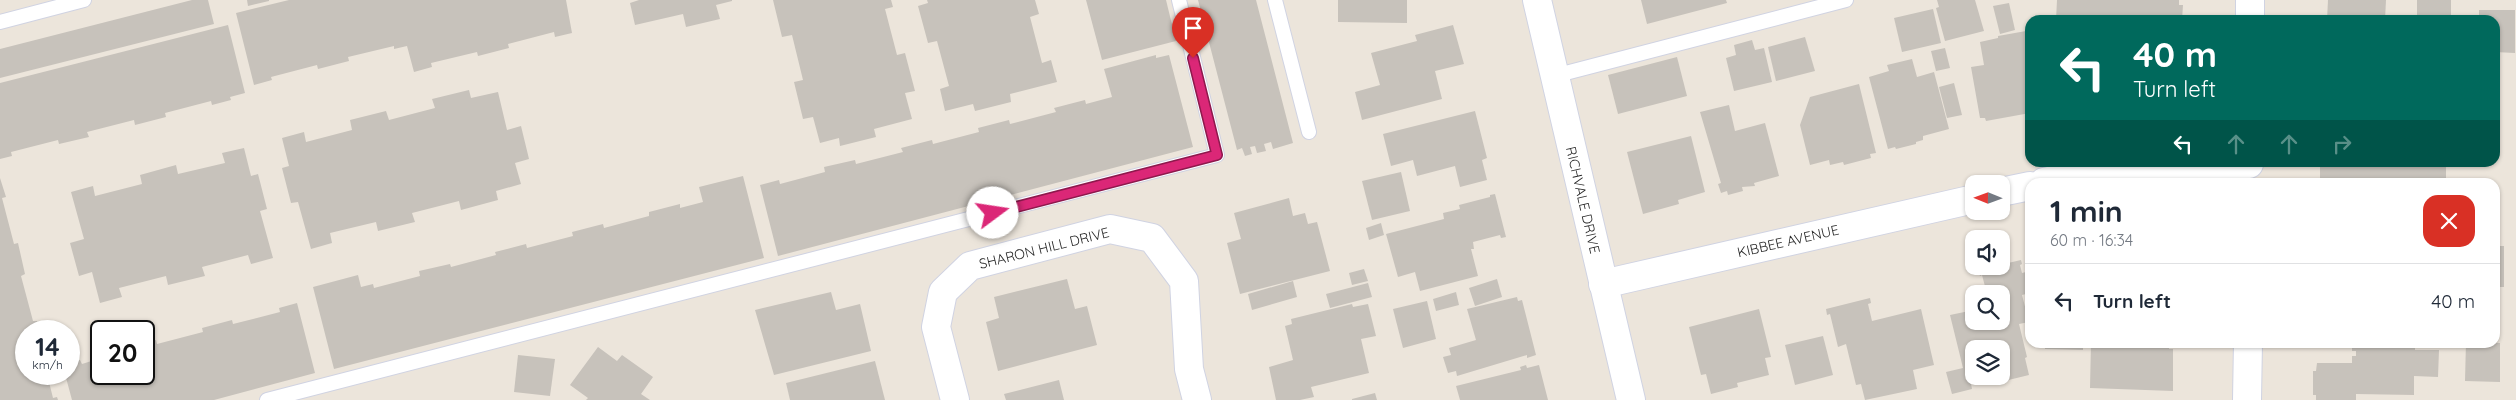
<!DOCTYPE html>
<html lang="en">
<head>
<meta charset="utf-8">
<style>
  body { margin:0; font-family:Quicksand,sans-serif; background:#f2f2f3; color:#1f2937; height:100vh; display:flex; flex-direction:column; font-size:19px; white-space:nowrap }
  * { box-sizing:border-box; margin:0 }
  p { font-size:16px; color:#747a83 }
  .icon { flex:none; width:28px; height:28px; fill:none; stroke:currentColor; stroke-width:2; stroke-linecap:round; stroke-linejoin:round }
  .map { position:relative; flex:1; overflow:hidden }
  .side { position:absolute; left:2025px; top:178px; width:475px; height:170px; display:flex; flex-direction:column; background:#fff; border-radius:15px; box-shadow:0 1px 4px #0004 }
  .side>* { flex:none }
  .banner { position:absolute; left:2025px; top:15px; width:475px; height:152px; border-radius:15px; box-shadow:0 1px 4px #0004; background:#00695c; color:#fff; overflow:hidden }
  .needle { width:32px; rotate:271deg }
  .fabs { position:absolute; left:1965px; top:175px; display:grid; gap:10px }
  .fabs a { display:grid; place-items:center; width:45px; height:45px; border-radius:10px; background:#fff; box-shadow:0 1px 4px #0004; font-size:25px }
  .speed { position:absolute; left:15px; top:320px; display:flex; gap:10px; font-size:25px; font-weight:700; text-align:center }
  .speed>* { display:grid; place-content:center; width:65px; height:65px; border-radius:50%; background:#fff; box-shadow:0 1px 4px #0004; line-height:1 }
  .speed small { font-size:12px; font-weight:400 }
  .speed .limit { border:2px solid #111; border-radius:8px; background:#fff; color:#111 }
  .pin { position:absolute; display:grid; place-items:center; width:42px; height:42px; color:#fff; margin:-51px -21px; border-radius:50% 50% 50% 0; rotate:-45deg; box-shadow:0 0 5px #0007 }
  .pin .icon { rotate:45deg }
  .me { position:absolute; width:55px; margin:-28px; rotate:76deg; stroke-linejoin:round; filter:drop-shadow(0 0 4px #0008) }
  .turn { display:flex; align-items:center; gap:18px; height:105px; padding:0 25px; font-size:22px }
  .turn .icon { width:65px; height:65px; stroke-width:2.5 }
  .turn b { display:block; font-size:35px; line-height:42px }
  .lanes { display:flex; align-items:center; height:48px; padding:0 25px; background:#0003; justify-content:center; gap:25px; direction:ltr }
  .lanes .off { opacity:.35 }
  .round { display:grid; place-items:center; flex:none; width:52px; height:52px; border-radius:15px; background:#f2f2f3 }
  .head { display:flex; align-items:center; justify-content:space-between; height:85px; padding:0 25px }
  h1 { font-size:30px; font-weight:700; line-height:38px }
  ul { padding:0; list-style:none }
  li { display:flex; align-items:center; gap:15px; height:75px; padding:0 25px; border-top:1px solid #e0e1e3 }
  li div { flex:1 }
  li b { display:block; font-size:19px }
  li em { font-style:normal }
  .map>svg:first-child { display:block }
  .building { fill:#c7c2bb }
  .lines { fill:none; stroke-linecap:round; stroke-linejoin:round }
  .lane-casing { stroke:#d0d3e2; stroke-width:16 }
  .street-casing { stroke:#d0d3e2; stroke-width:30 }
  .lane { stroke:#fff; stroke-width:14 }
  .street { stroke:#fff; stroke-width:28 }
  .route-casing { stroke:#8e194d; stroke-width:12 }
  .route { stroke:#db2777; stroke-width:9 }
  .labels { text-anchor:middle; stroke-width:5; stroke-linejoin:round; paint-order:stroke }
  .street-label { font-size:14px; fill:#292929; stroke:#fff }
</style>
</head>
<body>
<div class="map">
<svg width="2516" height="400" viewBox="0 0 2516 400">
  <rect width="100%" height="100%" fill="#ece5db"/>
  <g class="building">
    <path d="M 192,0 L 208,0 L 214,24 L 0,78 L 0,49 Z"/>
    <path d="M 247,0 L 269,0 L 269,1 L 248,6 Z"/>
    <path d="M 289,0 L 566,0 L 572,33 L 555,37 L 554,32 L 508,44 L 509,48 L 478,56 L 477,52 L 431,63 L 432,67 L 414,72 L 407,46 L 394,49 L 394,46 L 348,57 L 349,61 L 318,69 L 317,65 L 271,77 L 272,80 L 254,85 L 236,13 Z"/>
    <path d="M 639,0 L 732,0 L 732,1 L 716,5 L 720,19 L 686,27 L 683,14 L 635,25 L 630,3 Z"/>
    <path d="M 773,0 L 891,0 L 893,7 L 885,9 L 897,55 L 905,53 L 915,91 L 905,93 L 912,119 L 874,129 L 876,137 L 840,146 L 839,138 L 820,143 L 813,117 L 803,119 L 794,82 L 803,80 L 792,35 L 782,37 Z"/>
    <path d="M 927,0 L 1035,0 L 1039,14 L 1030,17 L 1042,63 L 1051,60 L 1057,82 L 1010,94 L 1011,102 L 975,111 L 973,104 L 945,111 L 940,89 L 949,86 L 937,41 L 928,43 L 918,6 L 928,3 Z"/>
    <path d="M 1086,0 L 1166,0 L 1176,41 L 1102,60 Z"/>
    <path d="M 1198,0 L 1256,0 L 1293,143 L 1273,149 L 1271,142 L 1264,144 L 1266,151 L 1257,153 L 1255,146 L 1250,147 L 1252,154 L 1245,156 L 1242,148 L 1237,150 Z"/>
    <path d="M 1338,0 L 1407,0 L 1407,23 L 1338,22 Z"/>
    <path d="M 1641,0 L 1726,0 L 1727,3 L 1647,24 Z"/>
    <path d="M 1937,0 L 1975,0 L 1984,31 L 1945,41 L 1936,8 L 1939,7 Z"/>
    <path d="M 2057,0 L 2179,0 L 2179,5 L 2183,5 L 2182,20 L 2056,20 Z"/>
    <path d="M 2328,0 L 2386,0 L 2385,20 L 2327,20 Z"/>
    <path d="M 2417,0 L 2451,0 L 2451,20 L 2417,19 Z"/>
    <path d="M 2009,3 L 2015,30 L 2000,34 L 1993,6 Z"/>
    <path d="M 1933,9 L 1941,43 L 1902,52 L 1894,18 Z"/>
    <path d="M 2479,10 L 2515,10 L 2515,53 L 2495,52 L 2495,20 L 2479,20 Z"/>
    <path d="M 228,25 L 245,93 L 230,97 L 231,100 L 212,105 L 211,101 L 165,113 L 166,117 L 135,125 L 134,120 L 87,132 L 89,137 L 59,144 L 58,140 L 11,152 L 12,156 L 0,159 L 0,83 Z"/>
    <path d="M 1453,25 L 1464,64 L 1435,71 L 1442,99 L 1362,120 L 1355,92 L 1380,85 L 1371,53 L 1417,41 L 1415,35 Z"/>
    <path d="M 2026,31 L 2030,54 L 2030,113 L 1986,121 L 1985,118 L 1980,118 L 1971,67 L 1984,65 L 1980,42 L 1998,38 L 1998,36 Z"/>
    <path d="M 1805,37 L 1815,71 L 1776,81 L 1768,47 Z"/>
    <path d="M 1752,40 L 1755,50 L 1764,48 L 1772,82 L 1734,91 L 1726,58 L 1736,55 L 1734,45 Z"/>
    <path d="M 1945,48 L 1950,68 L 1936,71 L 1931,51 Z"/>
    <path d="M 1156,55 L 1156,58 L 1169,55 L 1193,147 L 778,256 L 760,185 L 779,180 L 780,184 L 825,172 L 824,167 L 855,160 L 856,164 L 903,152 L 901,148 L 932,140 L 933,144 L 979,132 L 978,128 L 1009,120 L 1010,124 L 1056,112 L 1054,108 L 1085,100 L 1086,104 L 1112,97 L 1104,69 Z"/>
    <path d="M 1677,57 L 1687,96 L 1618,114 L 1608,75 Z"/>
    <path d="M 1912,59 L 1917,77 L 1934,72 L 1949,129 L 1923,136 L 1923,140 L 1916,142 L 1916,144 L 1896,149 L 1895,147 L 1888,149 L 1869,77 L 1889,71 L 1887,65 Z"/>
    <path d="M 1954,83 L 1962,115 L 1947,118 L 1939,87 Z"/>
    <path d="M 1859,84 L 1876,153 L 1870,154 L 1871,158 L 1844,165 L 1843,162 L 1830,165 L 1829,160 L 1810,165 L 1800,125 L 1810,97 Z"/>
    <path d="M 469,90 L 471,98 L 498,92 L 507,130 L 521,126 L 529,159 L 515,163 L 521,184 L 496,191 L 498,200 L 461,210 L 459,201 L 412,213 L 415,222 L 378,231 L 376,222 L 330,233 L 332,243 L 311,249 L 298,202 L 291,203 L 282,168 L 289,166 L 282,138 L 304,132 L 306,142 L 352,130 L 350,120 L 386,111 L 389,120 L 435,108 L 432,99 Z"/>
    <path d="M 1729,105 L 1735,131 L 1765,123 L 1779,176 L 1754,183 L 1755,186 L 1742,187 L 1743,191 L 1728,195 L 1727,191 L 1721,193 L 1718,184 L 1721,183 L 1700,112 Z"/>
    <path d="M 1475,111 L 1487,158 L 1482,160 L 1487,180 L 1460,187 L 1455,166 L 1417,176 L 1413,160 L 1391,166 L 1383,134 Z"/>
    <path d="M 1691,136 L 1705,192 L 1678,200 L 1679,204 L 1643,214 L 1627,152 Z"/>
    <path d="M 244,148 L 251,176 L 258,174 L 267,209 L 260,211 L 273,258 L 251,264 L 248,255 L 202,267 L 205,276 L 168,285 L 166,276 L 119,288 L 122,297 L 100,303 L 92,272 L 79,276 L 70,243 L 84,239 L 71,192 L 93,186 L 95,196 L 142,184 L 140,175 L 176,165 L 178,174 L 225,163 L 222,153 Z"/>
    <rect x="2320" y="162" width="126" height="20"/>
    <path d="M 1401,172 L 1410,211 L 1372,220 L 1362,181 Z"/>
    <path d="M 743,176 L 764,258 L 334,369 L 313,287 L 358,275 L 361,287 L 373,284 L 374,288 L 420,276 L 419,271 L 450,264 L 451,267 L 496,255 L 495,252 L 526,244 L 527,248 L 573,236 L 572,232 L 603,224 L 604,228 L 649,216 L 649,212 L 680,204 L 680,208 L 703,202 L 699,187 Z"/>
    <path d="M 0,178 L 6,197 L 2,198 L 14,244 L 18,243 L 25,274 L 21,276 L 33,321 L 37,321 L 40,331 L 26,331 L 26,374 L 47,374 L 53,398 L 57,397 L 58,400 L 0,400 Z"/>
    <path d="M 1495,194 L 1506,237 L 1501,238 L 1500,235 L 1473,242 L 1474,249 L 1471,249 L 1478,276 L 1420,291 L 1415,272 L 1398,277 L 1386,234 L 1444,219 L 1443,213 L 1460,209 L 1459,205 L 1490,197 L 1490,195 Z"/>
    <path d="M 1289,198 L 1293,216 L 1305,213 L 1308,224 L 1317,222 L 1330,271 L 1240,294 L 1227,243 L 1241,239 L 1234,213 Z"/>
    <path d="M 1381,223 L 1384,235 L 1369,240 L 1366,228 Z"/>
    <rect x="2495" y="246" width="9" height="41"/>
    <path d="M 2021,260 L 2022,264 L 2020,265 L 2022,273 L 2030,271 L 2030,293 L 2022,295 L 2029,322 L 2019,324 L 2027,357 L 2025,358 L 2029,375 L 1992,384 L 1990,376 L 2001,376 L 2001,349 L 1974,349 L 1974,371 L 1969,373 L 1972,389 L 1952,394 L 1946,372 L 1963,368 L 1950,315 L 1974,310 L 1974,321 L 2001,321 L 2001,294 L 1987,294 L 1982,275 L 1980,276 L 1978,270 Z"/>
    <path d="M 1364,269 L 1368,281 L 1352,285 L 1349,273 Z"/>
    <path d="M 1067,279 L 1075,309 L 1087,306 L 1097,345 L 998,371 L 986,322 L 999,318 L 994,297 Z"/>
    <path d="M 1497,279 L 1502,297 L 1475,306 L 1469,288 Z"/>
    <path d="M 1293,281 L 1297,297 L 1252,310 L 1248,294 Z"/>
    <path d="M 1368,283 L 1372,297 L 1330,308 L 1326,294 Z"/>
    <path d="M 831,292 L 836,310 L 860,304 L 871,351 L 774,375 L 755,310 Z"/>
    <path d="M 1456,292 L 1459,305 L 1436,311 L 1433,299 Z"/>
    <path d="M 1517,297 L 1518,301 L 1522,300 L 1536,355 L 1527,358 L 1527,355 L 1457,376 L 1456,371 L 1448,373 L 1443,357 L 1451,355 L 1449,348 L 1476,340 L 1467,309 Z"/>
    <path d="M 1870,298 L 1871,303 L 1868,304 L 1872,321 L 1921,309 L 1934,365 L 1913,370 L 1917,389 L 1865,400 L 1861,384 L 1856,385 L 1846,344 L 1838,347 L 1830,314 L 1827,315 L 1826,309 Z"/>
    <path d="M 1427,301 L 1436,339 L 1403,348 L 1393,309 Z"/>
    <path d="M 297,303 L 315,373 L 214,400 L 72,400 L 65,374 L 69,374 L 69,363 L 80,360 L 82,364 L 101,358 L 101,374 L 144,374 L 144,343 L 156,340 L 157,344 L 203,332 L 202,328 L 232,320 L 233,324 L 280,312 L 279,308 Z"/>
    <path d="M 1352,304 L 1353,307 L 1368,304 L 1376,336 L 1361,339 L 1369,373 L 1311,387 L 1314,397 L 1300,400 L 1276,400 L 1269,367 L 1293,360 L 1285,326 L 1292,324 L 1291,319 Z"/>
    <path d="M 1759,309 L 1771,357 L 1765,358 L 1769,375 L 1737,383 L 1738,387 L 1711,394 L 1706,374 L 1701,375 L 1689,327 Z"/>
    <path d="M 1823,336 L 1833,375 L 1795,385 L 1785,345 Z"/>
    <path d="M 2045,342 L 2083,342 L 2083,350 L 2045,349 Z"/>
    <path d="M 2091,342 L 2169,342 L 2169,349 L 2173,349 L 2173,391 L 2090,388 Z"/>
    <path d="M 2352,342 L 2415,342 L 2415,350 L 2439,350 L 2438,377 L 2414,376 L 2414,395 L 2356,394 L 2356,400 L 2316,400 L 2316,395 L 2313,395 L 2313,371 L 2316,371 L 2317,363 L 2352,363 L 2352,356 L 2356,356 L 2356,351 L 2352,351 Z"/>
    <path d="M 2466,342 L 2500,343 L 2500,382 L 2465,381 Z"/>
    <path d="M 598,347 L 617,361 L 622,355 L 653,377 L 641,394 L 650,400 L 586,400 L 588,398 L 570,385 Z"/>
    <path d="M 518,355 L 555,359 L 550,396 L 514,392 Z"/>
    <path d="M 875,361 L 885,400 L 790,400 L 786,383 Z"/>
    <path d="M 1526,365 L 1527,368 L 1539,365 L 1548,400 L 1460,400 L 1456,386 L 1521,370 L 1520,367 Z"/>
    <path d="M 1059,380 L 1064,400 L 1006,400 L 1004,394 Z"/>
    <path d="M 1375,393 L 1377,400 L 1352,400 L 1352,399 Z"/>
  </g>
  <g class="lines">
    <defs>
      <g id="lane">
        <path d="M 1275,0 L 1309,132"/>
        <path d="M 0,22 L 84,0"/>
        <path d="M 1554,76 L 1846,0"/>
        <path d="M 267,400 L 1217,155 L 1179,0"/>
      </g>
      <g id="street">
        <path d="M 1537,0 L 1631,400"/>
        <path d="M 2250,20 L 2250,0"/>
        <path d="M 2044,182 L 2087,173 L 2249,164"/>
        <path d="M 2001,192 L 2030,186"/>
        <path d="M 1603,284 L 1974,199"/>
        <path d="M 955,400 L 936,327 L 943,292 L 970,266 L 1110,229 L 1152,238 L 1184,281 L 1189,369 L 1197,400"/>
        <path d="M 2247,400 L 2248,342"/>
      </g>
    </defs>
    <use href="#lane" class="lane-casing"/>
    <use href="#street" class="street-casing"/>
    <use href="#lane" class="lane"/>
    <use href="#street" class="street"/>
  </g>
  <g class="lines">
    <defs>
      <path id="route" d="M 993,213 L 1217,155 L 1193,58"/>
    </defs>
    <use href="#route" class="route-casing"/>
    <use href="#route" class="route"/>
  </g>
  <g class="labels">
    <g class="street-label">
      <text transform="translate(1583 200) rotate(77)" y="5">RICHVALE DRIVE</text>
      <text transform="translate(1788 241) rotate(-13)" y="5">KIBBEE AVENUE</text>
      <text transform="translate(1044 248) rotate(-14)" y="5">SHARON HILL DRIVE</text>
    </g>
  </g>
</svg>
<div class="fabs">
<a><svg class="needle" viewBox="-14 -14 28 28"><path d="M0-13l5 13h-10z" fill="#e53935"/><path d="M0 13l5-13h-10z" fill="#747a83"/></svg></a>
<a><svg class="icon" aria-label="sound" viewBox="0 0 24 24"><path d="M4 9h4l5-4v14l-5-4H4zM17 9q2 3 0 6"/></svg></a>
<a><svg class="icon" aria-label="search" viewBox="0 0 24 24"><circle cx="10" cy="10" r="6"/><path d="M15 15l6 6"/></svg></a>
<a><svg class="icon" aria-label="layers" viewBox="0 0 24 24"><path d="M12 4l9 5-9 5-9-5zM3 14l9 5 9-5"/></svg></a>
</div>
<div class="speed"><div>14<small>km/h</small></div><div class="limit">20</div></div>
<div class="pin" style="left:1193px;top:58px;background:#d93025"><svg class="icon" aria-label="arrive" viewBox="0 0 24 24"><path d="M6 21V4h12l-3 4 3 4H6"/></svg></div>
<svg class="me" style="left:993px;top:213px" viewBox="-20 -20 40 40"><circle r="19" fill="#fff"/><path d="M0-13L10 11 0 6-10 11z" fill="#db2777"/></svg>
<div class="banner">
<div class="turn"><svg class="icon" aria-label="left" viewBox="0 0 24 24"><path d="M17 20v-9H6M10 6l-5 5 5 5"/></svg><div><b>40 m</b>Turn left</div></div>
<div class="lanes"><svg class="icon" aria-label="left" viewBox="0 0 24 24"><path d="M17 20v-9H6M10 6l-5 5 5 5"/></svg><svg class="icon off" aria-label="ahead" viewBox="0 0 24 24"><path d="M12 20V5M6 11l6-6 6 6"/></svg><svg class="icon off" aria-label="ahead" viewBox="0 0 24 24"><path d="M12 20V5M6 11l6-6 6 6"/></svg><svg class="icon off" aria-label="right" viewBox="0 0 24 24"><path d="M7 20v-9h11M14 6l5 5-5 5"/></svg></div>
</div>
<section class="side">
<div class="head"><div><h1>1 min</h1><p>60 m · 16:34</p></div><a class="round" style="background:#d93025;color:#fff"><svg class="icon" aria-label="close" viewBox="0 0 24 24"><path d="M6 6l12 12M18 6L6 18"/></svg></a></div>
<ul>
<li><svg class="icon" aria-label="left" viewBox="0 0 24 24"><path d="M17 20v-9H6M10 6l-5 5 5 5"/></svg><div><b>Turn left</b></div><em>40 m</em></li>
</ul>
</section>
</div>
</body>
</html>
